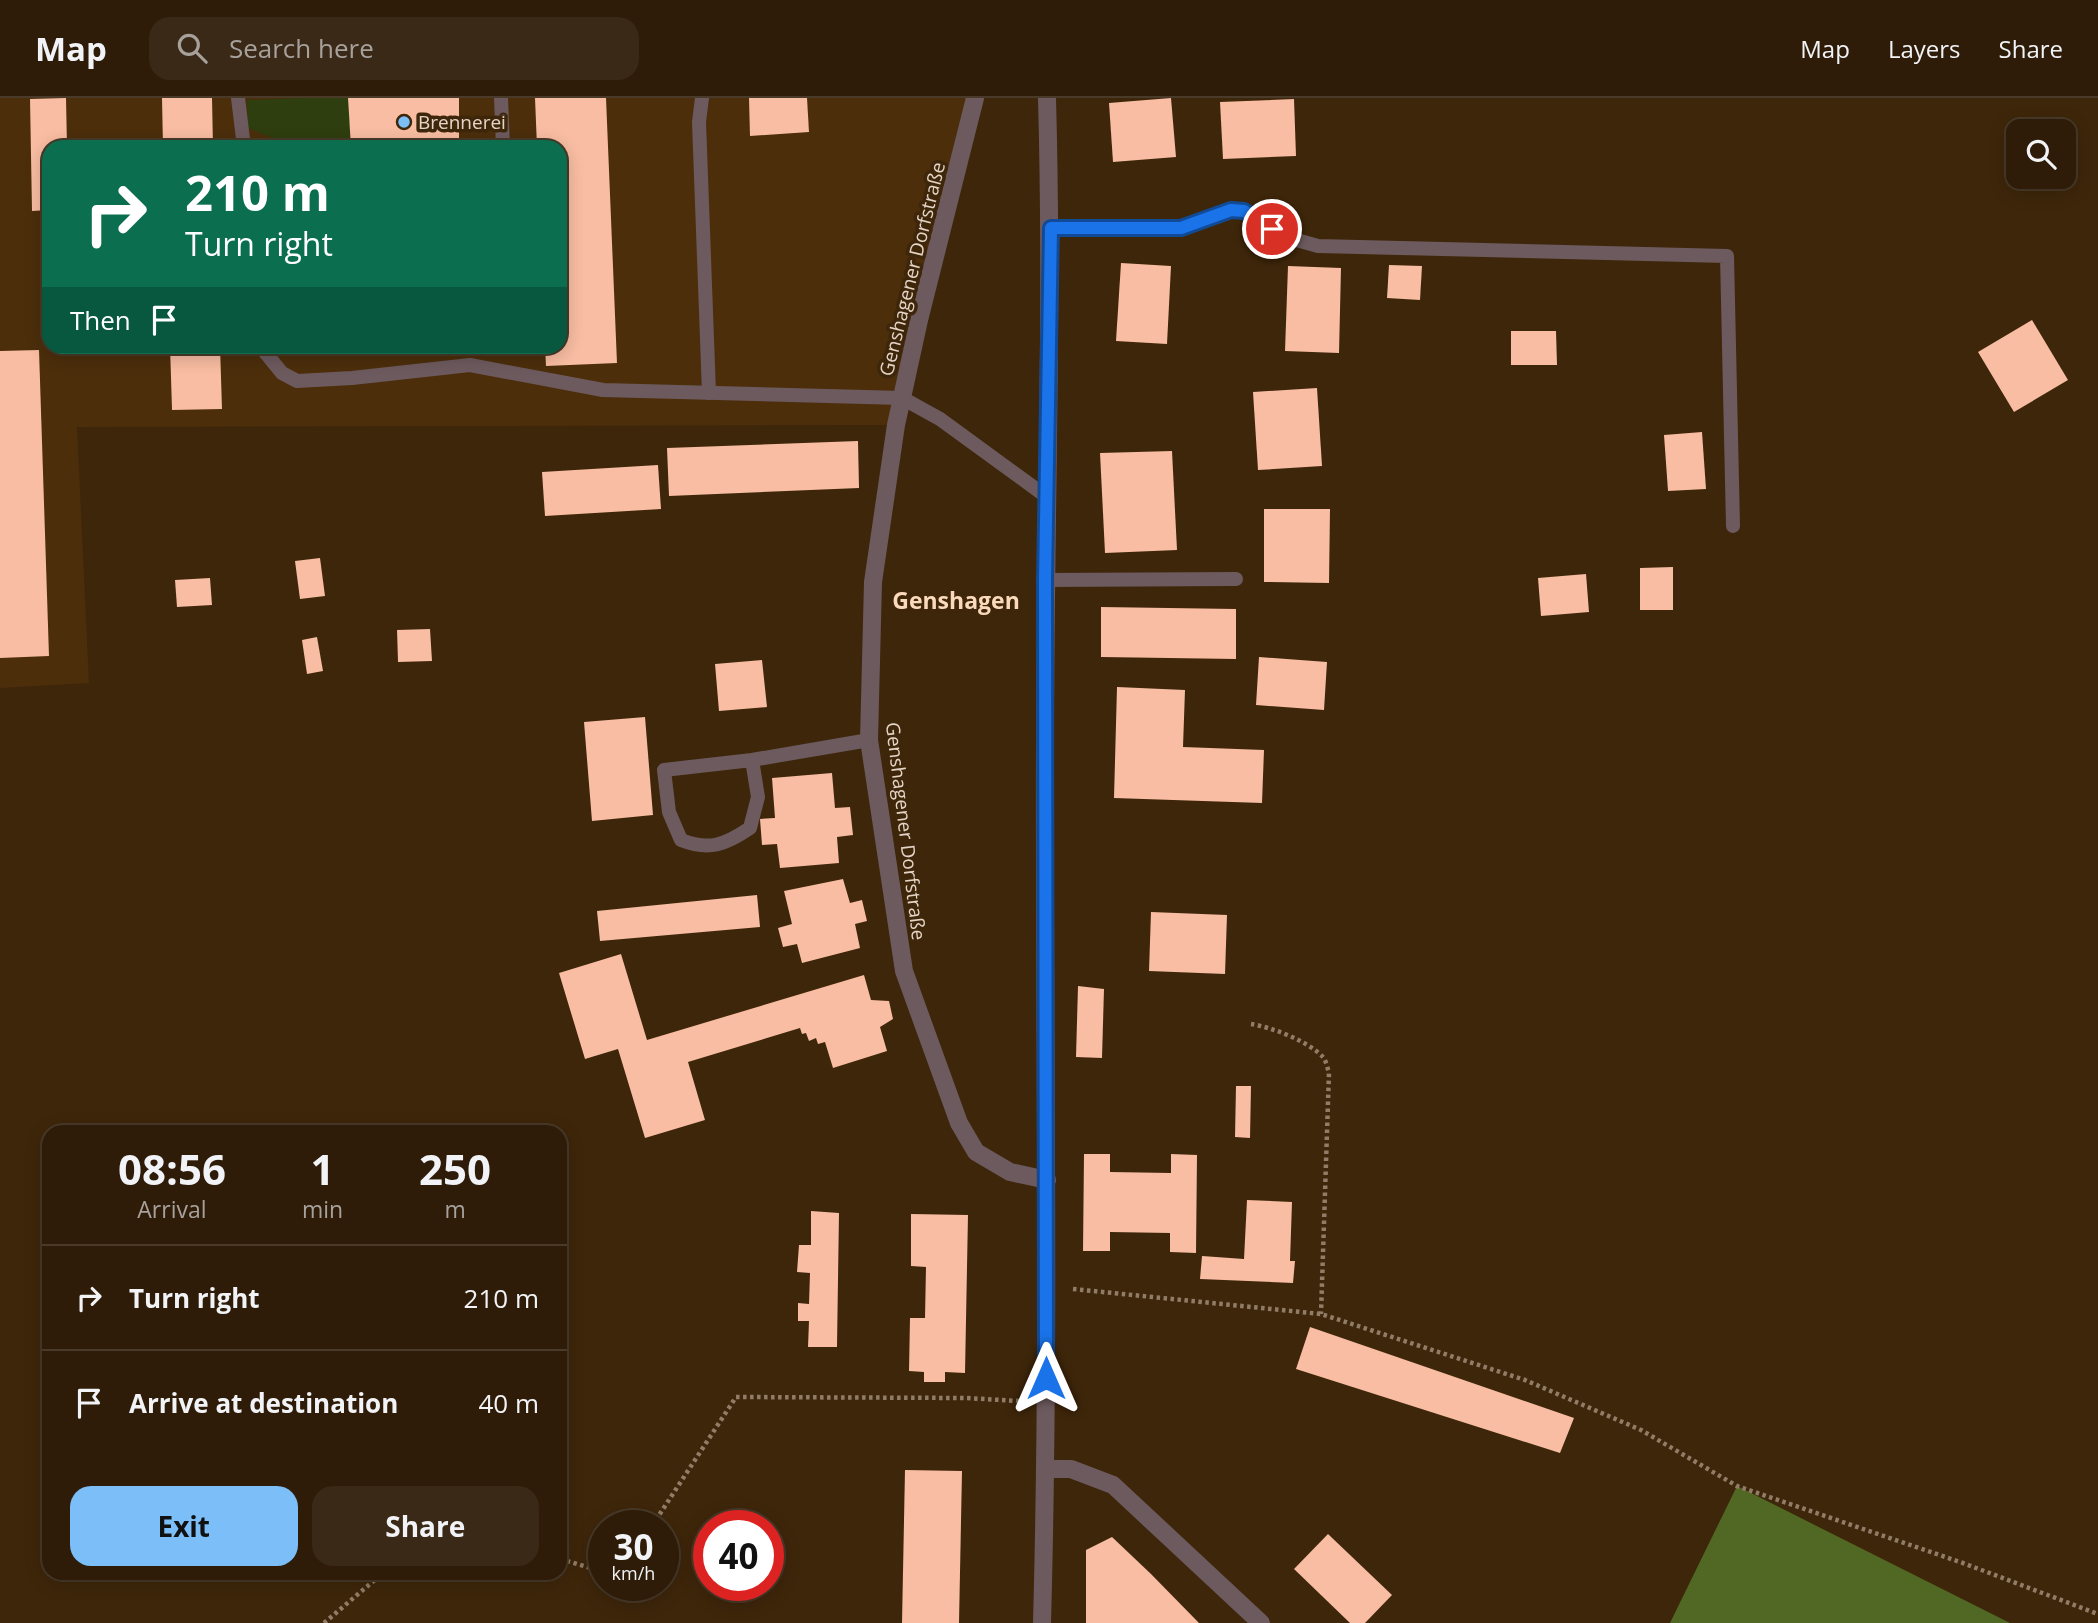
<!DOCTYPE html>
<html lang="en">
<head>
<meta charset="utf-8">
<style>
  body { margin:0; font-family:"Open Sans",sans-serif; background:#3a2916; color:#f1f3f6; height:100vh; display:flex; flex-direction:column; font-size:26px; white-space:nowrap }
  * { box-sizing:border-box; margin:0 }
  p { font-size:23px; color:#a7a19c }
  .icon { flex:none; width:38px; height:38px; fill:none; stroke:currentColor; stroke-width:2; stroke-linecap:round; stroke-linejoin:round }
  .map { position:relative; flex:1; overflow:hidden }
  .panel { position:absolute; left:42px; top:1027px; width:525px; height:455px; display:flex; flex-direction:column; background:#2e1c08; border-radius:21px; box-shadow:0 4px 18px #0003,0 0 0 2px #493a29 }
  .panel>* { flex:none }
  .hud { position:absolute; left:42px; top:42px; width:525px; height:214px; border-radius:21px; box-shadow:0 4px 18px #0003,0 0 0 2px #493a29; background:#0b6e4f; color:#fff; overflow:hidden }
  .fabs { position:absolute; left:2006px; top:21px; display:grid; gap:14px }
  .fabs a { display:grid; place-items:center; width:70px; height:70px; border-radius:14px; background:#2e1c08; box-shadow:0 4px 18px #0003,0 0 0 2px #493a29; font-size:35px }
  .speed { position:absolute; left:588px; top:1412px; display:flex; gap:14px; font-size:35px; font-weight:700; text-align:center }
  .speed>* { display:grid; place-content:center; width:91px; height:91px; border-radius:50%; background:#2e1c08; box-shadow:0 4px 18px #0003,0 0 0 2px #493a29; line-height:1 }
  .speed small { font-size:18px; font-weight:400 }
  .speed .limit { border:10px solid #d22; background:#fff; color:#111 }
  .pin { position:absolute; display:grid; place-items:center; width:60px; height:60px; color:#fff; margin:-30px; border:4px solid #fff; border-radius:50%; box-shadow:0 2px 7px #0007 }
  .me { position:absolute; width:77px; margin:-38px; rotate:0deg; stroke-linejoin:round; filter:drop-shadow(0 0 5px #0008) }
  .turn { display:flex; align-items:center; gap:24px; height:147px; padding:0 28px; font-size:32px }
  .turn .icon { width:91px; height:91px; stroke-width:2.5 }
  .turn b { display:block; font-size:49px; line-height:60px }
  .then { display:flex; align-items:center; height:66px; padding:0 28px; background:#0003; gap:14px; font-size:26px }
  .eta { display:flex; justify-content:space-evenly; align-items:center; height:119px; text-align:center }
  .eta b { font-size:42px; font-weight:700; line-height:49px }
  .primary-button { display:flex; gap:14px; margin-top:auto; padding:14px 28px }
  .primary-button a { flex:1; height:80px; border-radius:21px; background:#7bbef8; color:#111; font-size:28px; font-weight:700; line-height:80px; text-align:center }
  .primary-button a+a { background:#3a2916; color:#f1f3f6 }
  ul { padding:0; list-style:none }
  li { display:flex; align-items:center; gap:21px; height:105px; padding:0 28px; border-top:2px solid #493a29 }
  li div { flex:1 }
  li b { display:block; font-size:26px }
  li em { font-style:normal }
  header { display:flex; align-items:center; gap:42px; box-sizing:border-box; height:98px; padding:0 35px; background:#2e1c08; border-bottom:2px solid #493a29 }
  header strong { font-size:33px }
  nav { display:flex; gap:38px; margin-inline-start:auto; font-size:24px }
  .search { width:490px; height:63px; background:#3a2916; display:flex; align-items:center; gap:18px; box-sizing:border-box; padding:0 24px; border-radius:21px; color:#a7a19c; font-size:26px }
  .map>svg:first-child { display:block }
  .built { fill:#4c2e0b; fill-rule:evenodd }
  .green { fill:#2e3e0e }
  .forest { fill:#516824 }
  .building { fill:#f8bda2 }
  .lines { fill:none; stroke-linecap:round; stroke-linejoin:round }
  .path { stroke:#917d67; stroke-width:4.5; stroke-dasharray:3.5 3.5; stroke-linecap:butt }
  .service { stroke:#6d5a5e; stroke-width:14 }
  .minor { stroke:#6d5a5e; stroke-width:18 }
  .tertiary { stroke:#6d5a5e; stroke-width:18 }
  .route-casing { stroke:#114b97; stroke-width:18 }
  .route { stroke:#1a73e8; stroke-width:12 }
  .poi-dot { fill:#7bbef8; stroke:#3e260a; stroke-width:2.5 }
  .labels { text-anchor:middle; stroke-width:7; stroke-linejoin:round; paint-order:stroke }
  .poi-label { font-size:19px; fill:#e5d5c6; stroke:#3e260a; text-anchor:start }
  .street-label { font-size:19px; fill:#e5d5c6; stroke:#3e260a }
  .quarter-label { font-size:23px; font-weight:bold; fill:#fbdabb; stroke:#3e260a }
</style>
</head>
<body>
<header>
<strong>Map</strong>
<div class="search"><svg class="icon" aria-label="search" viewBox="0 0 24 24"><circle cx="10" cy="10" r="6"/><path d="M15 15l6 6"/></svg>Search here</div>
<nav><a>Map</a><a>Layers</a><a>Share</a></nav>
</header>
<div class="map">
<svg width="2098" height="1525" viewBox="0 0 2098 1525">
  <rect width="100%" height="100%" fill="#3e260a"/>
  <path class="built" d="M 0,0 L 975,0 L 896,327 L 77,329 L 89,585 L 0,590 ZM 49,49 L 560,49 L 560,248 L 49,248 Z"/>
  <path class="green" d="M 303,0 L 349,0 L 351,49 L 295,49 L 248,30 L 247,2 Z"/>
  <path class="forest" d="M 1737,1388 L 2010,1525 L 1670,1525 Z"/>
  <g class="building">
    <path d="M 66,0 L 67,49 L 49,49 L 49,112 L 32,113 L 30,1 Z"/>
    <path d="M 162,0 L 212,0 L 213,49 L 163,49 Z"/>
    <path d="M 348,0 L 459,0 L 459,49 L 351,49 Z"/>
    <path d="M 535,0 L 606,0 L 617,265 L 546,268 L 545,248 L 560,248 L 560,49 L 537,49 Z"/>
    <path d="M 749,0 L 807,0 L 809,34 L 750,38 Z"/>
    <path d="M 1171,0 L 1176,59 L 1113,64 L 1109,5 Z"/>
    <path d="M 1294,1 L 1296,58 L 1223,61 L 1220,4 Z"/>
    <path d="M 1121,165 L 1171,168 L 1167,246 L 1116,243 Z"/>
    <path d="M 1389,167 L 1422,168 L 1420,202 L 1387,200 Z"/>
    <path d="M 1288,168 L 1341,170 L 1339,255 L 1285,253 Z"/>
    <path d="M 2032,222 L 2068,282 L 2014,314 L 1978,254 Z"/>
    <path d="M 1511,233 L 1556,233 L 1557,267 L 1511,267 Z"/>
    <path d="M 170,248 L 220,248 L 222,311 L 172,312 Z"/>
    <path d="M 39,252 L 49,558 L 0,560 L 0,253 Z"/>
    <path d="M 1317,290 L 1322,368 L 1258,372 L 1253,294 Z"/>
    <path d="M 1702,334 L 1706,391 L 1668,393 L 1664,337 Z"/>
    <path d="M 858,343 L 859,390 L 669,398 L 667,350 Z"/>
    <path d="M 1172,353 L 1177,452 L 1105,455 L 1100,355 Z"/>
    <path d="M 658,367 L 661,411 L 545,418 L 542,374 Z"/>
    <path d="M 1264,411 L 1330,411 L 1329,485 L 1264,484 Z"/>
    <path d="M 320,460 L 325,498 L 300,501 L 295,463 Z"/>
    <path d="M 1673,469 L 1673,512 L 1640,512 L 1640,470 Z"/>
    <path d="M 1586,476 L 1589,514 L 1541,518 L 1538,480 Z"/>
    <path d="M 210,480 L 212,507 L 177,509 L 175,482 Z"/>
    <path d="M 1101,509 L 1236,511 L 1236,561 L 1101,559 Z"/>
    <path d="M 430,531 L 432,563 L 398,564 L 397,532 Z"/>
    <path d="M 317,539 L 323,573 L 307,576 L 302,542 Z"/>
    <path d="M 1259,559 L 1327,564 L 1324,612 L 1256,607 Z"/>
    <path d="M 762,562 L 767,609 L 719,613 L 715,566 Z"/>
    <path d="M 1117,589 L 1185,592 L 1183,649 L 1264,652 L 1262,705 L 1114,700 Z"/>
    <path d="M 645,619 L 653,717 L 592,723 L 584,624 Z"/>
    <path d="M 832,675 L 835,710 L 850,709 L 853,737 L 837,739 L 839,765 L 780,770 L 777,746 L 762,747 L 760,721 L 775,720 L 772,680 Z"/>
    <path d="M 843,781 L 850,805 L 862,802 L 867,823 L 855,826 L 860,850 L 802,865 L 797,846 L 783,849 L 778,830 L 792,826 L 784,793 Z"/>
    <path d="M 757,797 L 760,829 L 600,843 L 597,813 Z"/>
    <path d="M 1151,814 L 1227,817 L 1225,876 L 1149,873 Z"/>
    <path d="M 621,856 L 647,942 L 864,877 L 871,902 L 889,903 L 893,921 L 880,929 L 887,953 L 833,970 L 825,944 L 818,946 L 816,940 L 809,943 L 806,935 L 802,936 L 800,930 L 688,964 L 705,1022 L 645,1040 L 618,951 L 585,961 L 559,875 Z"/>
    <path d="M 1078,888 L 1104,891 L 1102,960 L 1076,959 Z"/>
    <path d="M 1236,988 L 1251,988 L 1250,1040 L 1235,1039 Z"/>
    <path d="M 1084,1056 L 1110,1056 L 1110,1074 L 1171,1075 L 1171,1056 L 1197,1057 L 1196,1155 L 1170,1154 L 1170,1135 L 1110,1134 L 1110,1153 L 1083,1153 Z"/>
    <path d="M 1247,1102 L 1292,1104 L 1290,1163 L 1295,1163 L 1293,1185 L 1200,1181 L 1202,1158 L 1244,1161 Z"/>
    <path d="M 811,1113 L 839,1115 L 837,1249 L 808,1249 L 809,1223 L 798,1223 L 798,1205 L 809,1206 L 810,1175 L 797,1174 L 799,1147 L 811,1147 Z"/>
    <path d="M 911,1116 L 968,1117 L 965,1275 L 945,1274 L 945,1284 L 924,1284 L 924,1274 L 909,1273 L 910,1220 L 925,1220 L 926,1169 L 911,1168 Z"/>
    <path d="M 1310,1229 L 1574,1320 L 1560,1355 L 1296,1271 Z"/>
    <path d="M 905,1372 L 962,1373 L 959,1525 L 902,1525 Z"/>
    <path d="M 1328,1436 L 1392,1497 L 1365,1525 L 1350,1525 L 1294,1471 Z"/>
    <path d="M 1112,1439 L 1151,1476 L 1199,1525 L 1086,1525 L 1086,1452 Z"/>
  </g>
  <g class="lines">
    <g class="path">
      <path d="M 1251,926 C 1271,929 1308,943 1323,959 C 1326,962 1327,970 1329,974 L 1321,1216"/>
      <path d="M 1073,1191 L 1321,1216 L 1525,1282 L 1641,1332 L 1737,1388 L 1963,1465 L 2098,1516"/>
      <path d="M 652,1428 L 736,1299 L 966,1300 L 1019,1303"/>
      <path d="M 560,1461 L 604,1474"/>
      <path d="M 324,1525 L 383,1475"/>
    </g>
    <g class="service">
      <path d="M 238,0 L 244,49"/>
      <path d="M 501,0 L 503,49"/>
      <path d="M 702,0 L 699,24 L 709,295"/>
      <path d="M 1050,130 L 1181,130 L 1231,112 L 1244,113 L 1272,132 L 1293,141 L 1318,148 L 1727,158 L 1733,428"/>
      <path d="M 260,248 L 282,275 L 297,283 L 352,280 L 470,267 L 603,292 L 902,300 L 940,321 L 1047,399"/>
      <path d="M 1045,482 L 1236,481"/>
      <path d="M 752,662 L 758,699 L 750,730 C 725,747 709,753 681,742 L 669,714 L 664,672 L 752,662 L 869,642"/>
    </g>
    <path class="minor" d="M 975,0 L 919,222 L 896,327 L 873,484 L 869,642 L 904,873 L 959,1025 L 976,1054 L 1010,1074 L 1047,1082"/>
    <g class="tertiary">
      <path d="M 1046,1371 L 1071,1371 L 1113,1387 L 1261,1525"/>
      <path d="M 1042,1525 C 1050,1231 1044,938 1045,644 C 1045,429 1053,214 1047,0"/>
    </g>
  </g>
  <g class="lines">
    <defs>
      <path id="route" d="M 1046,1280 L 1045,482 L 1051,130 L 1181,130 L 1231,112 L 1244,113 L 1272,131"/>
    </defs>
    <use href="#route" class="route-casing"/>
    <use href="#route" class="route"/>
  </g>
  <circle class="poi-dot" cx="404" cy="24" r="7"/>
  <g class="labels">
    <g class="poi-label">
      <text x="418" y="31">Brennerei</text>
    </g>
    <g class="street-label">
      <text transform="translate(912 171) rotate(-76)" y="7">Genshagener Dorfstraße</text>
      <text transform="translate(906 733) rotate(83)" y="7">Genshagener Dorfstraße</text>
    </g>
    <g class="quarter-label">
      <text x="956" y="511">Genshagen</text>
    </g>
  </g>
</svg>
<div class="fabs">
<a><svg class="icon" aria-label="search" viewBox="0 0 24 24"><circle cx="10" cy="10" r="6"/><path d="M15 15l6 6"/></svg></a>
</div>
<div class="speed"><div>30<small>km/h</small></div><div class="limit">40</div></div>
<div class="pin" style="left:1272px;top:131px;background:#d93025"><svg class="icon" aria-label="arrive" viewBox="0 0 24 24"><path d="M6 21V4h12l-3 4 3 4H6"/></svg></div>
<svg class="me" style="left:1046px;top:1280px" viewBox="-20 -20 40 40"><path d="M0-17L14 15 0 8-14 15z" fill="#1a73e8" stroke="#fff" stroke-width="4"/></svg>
<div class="hud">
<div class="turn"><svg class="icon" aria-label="right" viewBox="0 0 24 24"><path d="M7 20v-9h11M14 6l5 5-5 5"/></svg><div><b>210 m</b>Turn right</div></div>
<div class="then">Then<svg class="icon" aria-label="arrive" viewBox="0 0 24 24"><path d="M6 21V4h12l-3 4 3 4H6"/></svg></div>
</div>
<section class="panel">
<div class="eta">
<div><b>08:56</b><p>Arrival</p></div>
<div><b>1</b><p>min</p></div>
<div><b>250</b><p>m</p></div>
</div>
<ul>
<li><svg class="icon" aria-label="right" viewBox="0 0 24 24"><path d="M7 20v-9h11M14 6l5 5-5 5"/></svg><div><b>Turn right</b></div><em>210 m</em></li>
<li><svg class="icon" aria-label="arrive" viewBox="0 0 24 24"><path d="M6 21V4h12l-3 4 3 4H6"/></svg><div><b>Arrive at destination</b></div><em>40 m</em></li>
</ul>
<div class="primary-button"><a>Exit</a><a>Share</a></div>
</section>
</div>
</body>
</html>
